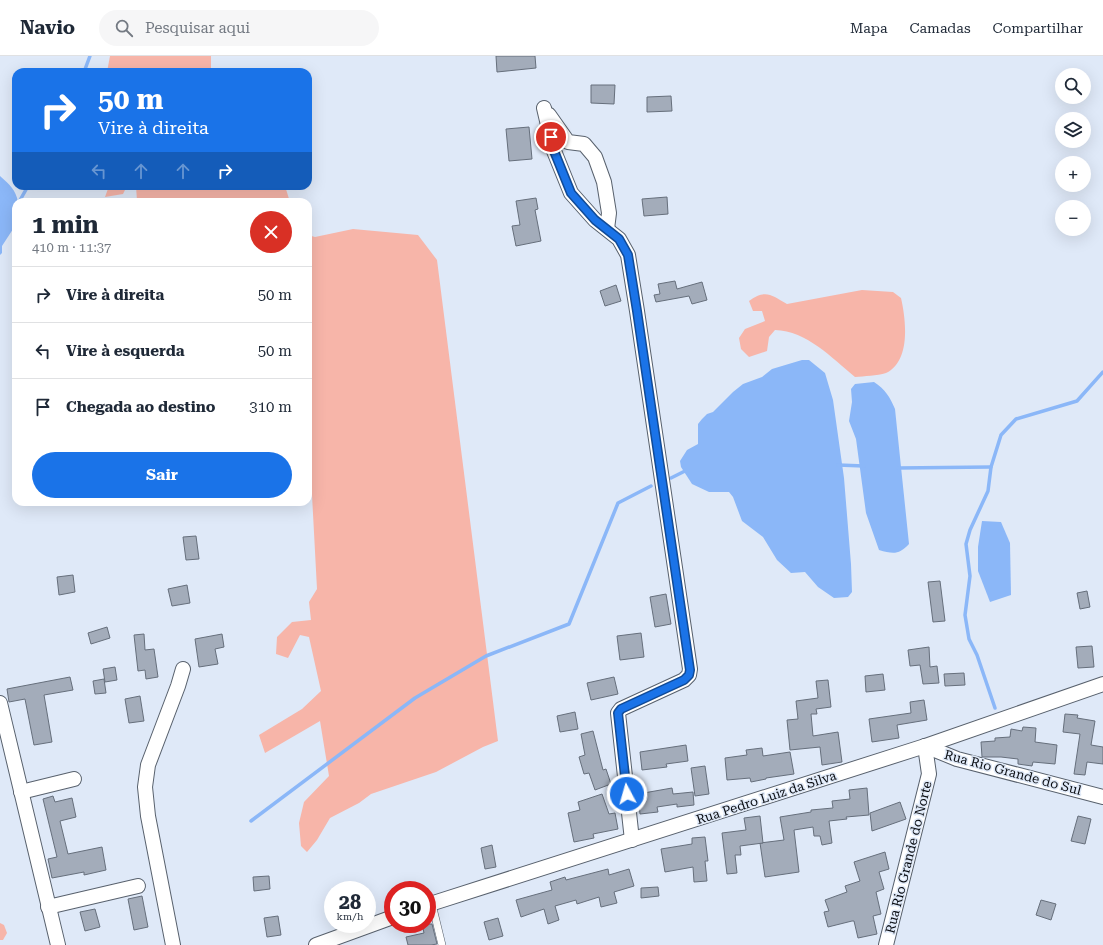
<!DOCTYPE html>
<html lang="pt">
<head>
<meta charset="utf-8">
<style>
  body { margin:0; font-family:"Roboto Serif",serif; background:#f6f6f7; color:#1f2937; height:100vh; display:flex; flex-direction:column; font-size:15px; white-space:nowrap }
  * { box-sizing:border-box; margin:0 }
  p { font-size:13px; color:#747a83 }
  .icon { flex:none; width:22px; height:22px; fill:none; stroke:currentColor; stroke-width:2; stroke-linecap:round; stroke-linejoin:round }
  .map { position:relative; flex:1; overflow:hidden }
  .sheet { position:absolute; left:12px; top:142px; width:300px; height:308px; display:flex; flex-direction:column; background:#fff; border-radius:12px; box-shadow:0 4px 16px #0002 }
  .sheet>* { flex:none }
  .guide { position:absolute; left:12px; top:12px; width:300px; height:122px; border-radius:12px; box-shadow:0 4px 16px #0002; background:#1a73e8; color:#fff; overflow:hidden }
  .controls { position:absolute; left:1055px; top:12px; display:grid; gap:8px }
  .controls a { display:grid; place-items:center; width:36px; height:36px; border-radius:50%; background:#fff; box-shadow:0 4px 16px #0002; font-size:20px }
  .speed { position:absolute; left:324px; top:825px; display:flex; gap:8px; font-size:20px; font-weight:700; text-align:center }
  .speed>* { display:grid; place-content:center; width:52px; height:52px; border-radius:50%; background:#fff; box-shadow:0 4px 16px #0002; line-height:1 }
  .speed small { font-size:10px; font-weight:400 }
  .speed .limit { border:6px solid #d22; background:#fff; color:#111 }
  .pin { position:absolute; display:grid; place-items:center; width:34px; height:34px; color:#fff; margin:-17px; border:2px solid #fff; border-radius:50%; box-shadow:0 1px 4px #0007 }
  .me { position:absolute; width:44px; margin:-22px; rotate:354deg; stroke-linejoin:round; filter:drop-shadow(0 0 3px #0008) }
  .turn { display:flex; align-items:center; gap:14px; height:84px; padding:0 20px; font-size:18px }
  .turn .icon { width:52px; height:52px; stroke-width:2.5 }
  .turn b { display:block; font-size:28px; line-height:34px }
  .lanes { display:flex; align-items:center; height:38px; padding:0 20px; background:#0003; justify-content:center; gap:20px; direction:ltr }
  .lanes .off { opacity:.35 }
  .round { display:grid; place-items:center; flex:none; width:42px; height:42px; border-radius:21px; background:#f6f6f7 }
  .summary { display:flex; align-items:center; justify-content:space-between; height:68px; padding:0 20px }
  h1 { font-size:24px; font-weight:700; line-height:30px }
  .cta { display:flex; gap:8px; margin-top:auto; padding:8px 20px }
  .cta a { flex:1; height:46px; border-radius:24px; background:#1a73e8; color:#fff; font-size:16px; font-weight:700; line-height:46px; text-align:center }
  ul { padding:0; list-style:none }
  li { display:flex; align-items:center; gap:12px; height:56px; padding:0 20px; border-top:1px solid #e0e1e3 }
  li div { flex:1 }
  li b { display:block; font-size:15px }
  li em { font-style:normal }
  header { display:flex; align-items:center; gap:24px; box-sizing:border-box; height:56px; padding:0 20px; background:#fff; border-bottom:1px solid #e0e1e3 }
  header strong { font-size:19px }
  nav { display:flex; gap:22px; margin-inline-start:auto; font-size:14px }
  .search { width:280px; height:36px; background:#f6f6f7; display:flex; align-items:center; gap:10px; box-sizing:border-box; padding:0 14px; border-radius:22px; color:#747a83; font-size:15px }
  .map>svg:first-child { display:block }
  .green { fill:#f7b5a9 }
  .water { fill:#8bb7f8 }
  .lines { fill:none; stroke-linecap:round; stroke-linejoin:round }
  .stream { stroke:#8bb7f8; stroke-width:3.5 }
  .building { fill:#a3acba; stroke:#666f7c }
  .service-casing { stroke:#58616d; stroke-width:8 }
  .minor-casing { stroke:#58616d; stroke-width:16 }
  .service { stroke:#fff; stroke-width:7 }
  .minor { stroke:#fff; stroke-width:14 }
  .route-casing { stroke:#114b97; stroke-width:10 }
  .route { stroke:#1a73e8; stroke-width:7 }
  .labels { text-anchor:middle; stroke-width:3; stroke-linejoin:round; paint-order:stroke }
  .street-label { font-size:13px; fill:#090c11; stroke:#dfe9f8 }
</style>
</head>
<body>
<header>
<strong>Navio</strong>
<div class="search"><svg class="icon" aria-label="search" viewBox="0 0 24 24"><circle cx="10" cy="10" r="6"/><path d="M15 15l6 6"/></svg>Pesquisar aqui</div>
<nav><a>Mapa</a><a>Camadas</a><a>Compartilhar</a></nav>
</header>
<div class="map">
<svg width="1103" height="889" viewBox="0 0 1103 889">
  <rect width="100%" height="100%" fill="#dfe9f8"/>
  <g class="green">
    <path d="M 110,0 L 211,0 L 211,16 L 107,16 Z"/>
    <path d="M 109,130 L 127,130 L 123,138 L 105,141 Z"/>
    <path d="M 136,130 L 285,130 L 290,146 L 127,146 L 137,145 Z"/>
    <path d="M 353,173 L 418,179 L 437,204 L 498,685 L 483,691 L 436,716 L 371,738 L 359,747 L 330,762 L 317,784 L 307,796 L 301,790 L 299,767 L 304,746 L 329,720 L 320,665 L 265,697 L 259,679 L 302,653 L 321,635 L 309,581 L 300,579 L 288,602 L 276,598 L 277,581 L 292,566 L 311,564 L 309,546 L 317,533 L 311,420 L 308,414 L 308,179 L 315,181 Z"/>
    <path d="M 862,234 L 893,236 L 901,242 C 906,264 911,305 886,317 C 877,320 864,320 855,321 C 832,302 807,275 775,274 L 769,281 L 767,295 L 749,301 L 741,293 L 739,282 L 745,273 L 765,265 L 762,255 L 753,255 L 749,245 C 766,233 771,239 787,248 Z"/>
    <path d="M 0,867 L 4,869 L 7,877 L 3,884 L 0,884 Z"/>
  </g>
  <g class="water">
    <path d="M 0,120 C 9,128 16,134 18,146 L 16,146 L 15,170 L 2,190 L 2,197 L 0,199 Z"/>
    <path d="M 802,304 L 809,304 L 825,317 L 833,344 L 844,422 L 851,508 L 852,536 L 848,541 L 834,542 L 818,531 L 805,516 L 791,517 L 777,504 L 763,481 L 742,465 L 733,441 L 729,436 L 709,436 L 692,428 L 681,411 L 680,405 L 687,394 L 698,388 L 698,368 L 702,363 L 707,358 L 713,356 L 733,336 L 743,328 L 762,321 L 772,313 Z"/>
    <path d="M 874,326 C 885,333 890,341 895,353 L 909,488 C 899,499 893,498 879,494 L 866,457 L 856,383 L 849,365 L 852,346 L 851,333 L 855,328 Z"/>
    <path d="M 982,465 L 1001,466 L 1010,487 L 1011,539 L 990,546 L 978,515 L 978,491 Z"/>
  </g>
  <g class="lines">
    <g class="stream">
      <path d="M 84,16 L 90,0"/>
      <path d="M 19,146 L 28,130"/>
      <path d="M 838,409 L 864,410"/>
      <path d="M 898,412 L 991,411"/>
      <path d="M 671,422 L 687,414"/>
      <path d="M 995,652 L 977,599 L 969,583 L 965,559 L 970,520 L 966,488 L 970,474 L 988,435 L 991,411 L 1001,379 L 1016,363 L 1077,345 L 1103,316"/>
      <path d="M 251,765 L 415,642 L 486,600 L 569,568 L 618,447 L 651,430"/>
    </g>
  </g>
  <g class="building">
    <path d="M 496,0 L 535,0 L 536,12 L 497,16 Z"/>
    <path d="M 591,29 L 615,29 L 614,48 L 591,47 Z"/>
    <path d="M 671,40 L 672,55 L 647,56 L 647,41 Z"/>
    <path d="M 529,71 L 532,103 L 509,105 L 506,73 Z"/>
    <path d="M 667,141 L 668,158 L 644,160 L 642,143 Z"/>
    <path d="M 536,142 L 538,153 L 535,154 L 541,185 L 516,190 L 512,170 L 520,169 L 516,145 Z"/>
    <path d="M 675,225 L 677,233 L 702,226 L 707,244 L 692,248 L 689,240 L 656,246 L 654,239 L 660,238 L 658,228 Z"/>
    <path d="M 616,229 L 621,245 L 605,250 L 600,235 Z"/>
    <path d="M 196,480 L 199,503 L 186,504 L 183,481 Z"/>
    <path d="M 73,519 L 75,536 L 59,539 L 57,521 Z"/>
    <path d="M 940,525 L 945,565 L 933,566 L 928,526 Z"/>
    <path d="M 187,529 L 190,547 L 172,550 L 168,533 Z"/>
    <path d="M 1087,535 L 1090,551 L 1080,553 L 1077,537 Z"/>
    <path d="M 666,538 L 671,568 L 655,571 L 650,541 Z"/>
    <path d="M 107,571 L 110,582 L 91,588 L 88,577 Z"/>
    <path d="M 641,577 L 644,601 L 620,604 L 617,580 Z"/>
    <path d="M 144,578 L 145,594 L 154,593 L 158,621 L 146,623 L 145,614 L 138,615 L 134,579 Z"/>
    <path d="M 222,578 L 224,591 L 215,593 L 218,608 L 199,611 L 195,583 Z"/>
    <path d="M 1092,590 L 1094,611 L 1078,612 L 1076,591 Z"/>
    <path d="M 929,591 L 930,611 L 937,610 L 939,627 L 923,628 L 920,609 L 910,610 L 908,594 Z"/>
    <path d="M 115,611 L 117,624 L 105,626 L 103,613 Z"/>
    <path d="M 964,617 L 965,629 L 945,630 L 944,618 Z"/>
    <path d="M 883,618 L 885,634 L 866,636 L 865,620 Z"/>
    <path d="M 70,621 L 73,634 L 44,639 L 52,686 L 34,689 L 25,643 L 9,646 L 7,633 Z"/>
    <path d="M 614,621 L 618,638 L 591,644 L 587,627 Z"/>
    <path d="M 104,623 L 106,637 L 95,638 L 93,625 Z"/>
    <path d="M 828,624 L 831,651 L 816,653 L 817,658 L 811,658 L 813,680 L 838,676 L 842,706 L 822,709 L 820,691 L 790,694 L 787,664 L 798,663 L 796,645 L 818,642 L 816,625 Z"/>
    <path d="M 140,640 L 144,665 L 129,667 L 125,643 Z"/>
    <path d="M 924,644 L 927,664 L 897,669 L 899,682 L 872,686 L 869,663 L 911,657 L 910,646 Z"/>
    <path d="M 575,656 L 578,673 L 560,676 L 557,660 Z"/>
    <path d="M 1065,658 L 1078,659 L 1077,662 L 1095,665 L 1091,689 L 1103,691 L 1103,708 L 1087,706 L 1085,719 L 1074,718 L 1080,678 L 1063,676 Z"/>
    <path d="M 1023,671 L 1036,672 L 1035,686 L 1057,689 L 1055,708 L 1033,706 L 1032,710 L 1018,708 L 1018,703 L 1001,701 L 982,701 L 981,686 L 995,685 L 995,682 L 1010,681 L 1011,673 L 1022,675 Z"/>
    <path d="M 593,675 L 603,714 L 606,713 L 611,728 L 595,734 L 589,717 L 584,718 L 579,701 L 585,699 L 581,678 Z"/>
    <path d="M 686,689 L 688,705 L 666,708 L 667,711 L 642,714 L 640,696 Z"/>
    <path d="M 762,692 L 763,700 L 790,696 L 794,718 L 766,722 L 766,723 L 751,726 L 750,722 L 727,724 L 725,702 L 747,699 L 746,694 Z"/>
    <path d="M 705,710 L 709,738 L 695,740 L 691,712 Z"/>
    <path d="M 672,732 L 673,738 L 693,736 L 694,749 L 677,751 L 677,748 L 657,751 L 658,756 L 640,758 L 638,738 Z"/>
    <path d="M 867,732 L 869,759 L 846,761 L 847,763 L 829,765 L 832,787 L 822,789 L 820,780 L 814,780 L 813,771 L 794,774 L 799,816 L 765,821 L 760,787 L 784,784 L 780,761 L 811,756 L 811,754 L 833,752 L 832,745 L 850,743 L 849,734 Z"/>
    <path d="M 602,738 L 609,758 L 615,757 L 618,773 L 593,778 L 594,782 L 574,786 L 568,757 L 580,754 L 578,746 Z"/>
    <path d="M 53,740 L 55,746 L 72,742 L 76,761 L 60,765 L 68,798 L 102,791 L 106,814 L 84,819 L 84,816 L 52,822 L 48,803 L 57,801 L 43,743 Z"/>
    <path d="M 900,746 L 906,763 L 872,775 L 870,757 Z"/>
    <path d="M 760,760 L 763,787 L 740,790 L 741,799 L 735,799 L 737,817 L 727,818 L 722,777 L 746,774 L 744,762 Z"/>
    <path d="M 1078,760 L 1091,763 L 1085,788 L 1071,785 Z"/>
    <path d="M 705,781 L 708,805 L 705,805 L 707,825 L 694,826 L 693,811 L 665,816 L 661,793 L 692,788 L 692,782 Z"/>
    <path d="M 492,789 L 496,811 L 485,813 L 481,792 Z"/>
    <path d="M 885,796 L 889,813 L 879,816 L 884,833 L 876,836 L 881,858 L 873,860 L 877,878 L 858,882 L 854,865 L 852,865 L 828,871 L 824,856 L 829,855 L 825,844 L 847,836 L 845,830 L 860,825 L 854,806 Z"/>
    <path d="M 608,813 L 609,819 L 629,813 L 634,830 L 614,836 L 617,847 L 601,851 L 599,841 L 577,848 L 576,844 L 555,850 L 559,864 L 548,868 L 544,853 L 521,861 L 516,844 L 552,834 L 550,826 L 565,821 L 566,824 Z"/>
    <path d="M 269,820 L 270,833 L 254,835 L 253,821 Z"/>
    <path d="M 658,831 L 659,840 L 641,842 L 641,832 Z"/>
    <path d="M 142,840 L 148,871 L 134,874 L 128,843 Z"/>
    <path d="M 1041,844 L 1056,848 L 1051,864 L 1036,859 Z"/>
    <path d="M 95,853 L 100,871 L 85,875 L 80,856 Z"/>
    <path d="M 278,860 L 281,879 L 267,881 L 264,862 Z"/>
    <path d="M 498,862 L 503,880 L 489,884 L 484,866 Z"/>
    <path d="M 422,868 L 432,868 L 437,888 L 431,889 L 408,889 L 406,881 L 424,877 Z"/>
  </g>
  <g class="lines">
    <defs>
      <path id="service" d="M 432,848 L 442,889"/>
      <g id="minor">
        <path d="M 544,52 L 554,95 L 571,137 L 595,164 L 619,183 L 628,199 L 637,255 L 690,613 L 689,619 L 684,624 L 621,653 L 618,657 L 632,784"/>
        <path d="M 549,59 L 568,86 L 584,88 L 595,101 L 604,126 L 609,157 L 607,173"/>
        <path d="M 0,647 L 58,889"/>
        <path d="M 925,690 L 957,703 L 1103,741"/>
        <path d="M 21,736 L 74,723"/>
        <path d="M 427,849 L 925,690 L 1103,628"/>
        <path d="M 48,851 L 138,830"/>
        <path d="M 173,889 L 148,760 L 145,731 L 148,709 L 178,630 L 183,613"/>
        <path d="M 316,889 L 393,861"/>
        <path d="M 886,889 L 929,718 L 925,690"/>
      </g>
    </defs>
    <use href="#service" class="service-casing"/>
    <use href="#minor" class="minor-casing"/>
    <use href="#service" class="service"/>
    <use href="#minor" class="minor"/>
  </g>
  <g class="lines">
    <defs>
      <path id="route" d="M 551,81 L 554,95 L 571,137 L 595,164 L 619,183 L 628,199 L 637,255 L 690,614 L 689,619 L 684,624 L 621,653 L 618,657 L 627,738"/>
    </defs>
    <use href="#route" class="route-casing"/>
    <use href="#route" class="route"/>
  </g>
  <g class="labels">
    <g class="street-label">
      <text transform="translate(1013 716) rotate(15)" y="5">Rua Rio Grande do Sul</text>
      <text transform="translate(766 741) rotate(-18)" y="5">Rua Pedro Luiz da Silva</text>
      <text transform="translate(908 801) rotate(-76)" y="5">Rua Rio Grande do Norte</text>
    </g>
  </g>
</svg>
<div class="controls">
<a><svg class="icon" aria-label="search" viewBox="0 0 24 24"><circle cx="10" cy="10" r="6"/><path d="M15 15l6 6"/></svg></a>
<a><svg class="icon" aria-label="layers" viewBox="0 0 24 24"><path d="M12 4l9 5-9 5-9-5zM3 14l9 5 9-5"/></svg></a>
<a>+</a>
<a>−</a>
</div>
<div class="speed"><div>28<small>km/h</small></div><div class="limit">30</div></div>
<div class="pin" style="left:551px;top:81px;background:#d93025"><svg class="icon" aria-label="arrive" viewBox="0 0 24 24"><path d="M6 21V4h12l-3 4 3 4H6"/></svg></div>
<svg class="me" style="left:627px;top:738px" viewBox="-20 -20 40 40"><circle r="17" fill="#1a73e8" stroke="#fff" stroke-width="3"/><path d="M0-11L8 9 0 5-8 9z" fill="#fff"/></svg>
<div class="guide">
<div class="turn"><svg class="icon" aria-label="right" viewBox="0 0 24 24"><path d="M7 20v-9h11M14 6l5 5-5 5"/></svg><div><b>50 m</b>Vire à direita</div></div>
<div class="lanes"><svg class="icon off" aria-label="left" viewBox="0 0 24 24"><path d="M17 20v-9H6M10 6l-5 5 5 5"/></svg><svg class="icon off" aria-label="ahead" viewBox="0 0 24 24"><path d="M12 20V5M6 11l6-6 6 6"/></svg><svg class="icon off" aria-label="ahead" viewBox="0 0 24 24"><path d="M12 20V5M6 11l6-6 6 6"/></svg><svg class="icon" aria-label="right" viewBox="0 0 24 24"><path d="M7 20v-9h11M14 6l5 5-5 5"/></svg></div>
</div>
<section class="sheet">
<div class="summary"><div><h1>1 min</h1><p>410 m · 11:37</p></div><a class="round" style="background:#d93025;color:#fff"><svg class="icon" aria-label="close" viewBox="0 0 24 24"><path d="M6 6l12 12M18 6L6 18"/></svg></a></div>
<ul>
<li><svg class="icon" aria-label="right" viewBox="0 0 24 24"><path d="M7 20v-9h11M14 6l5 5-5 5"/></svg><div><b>Vire à direita</b></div><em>50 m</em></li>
<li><svg class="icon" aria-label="left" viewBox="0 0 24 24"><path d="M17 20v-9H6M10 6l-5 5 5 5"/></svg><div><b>Vire à esquerda</b></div><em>50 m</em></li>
<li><svg class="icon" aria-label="arrive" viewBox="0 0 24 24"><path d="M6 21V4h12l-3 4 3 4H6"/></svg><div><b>Chegada ao destino</b></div><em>310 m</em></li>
</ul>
<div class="cta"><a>Sair</a></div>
</section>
</div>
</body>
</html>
